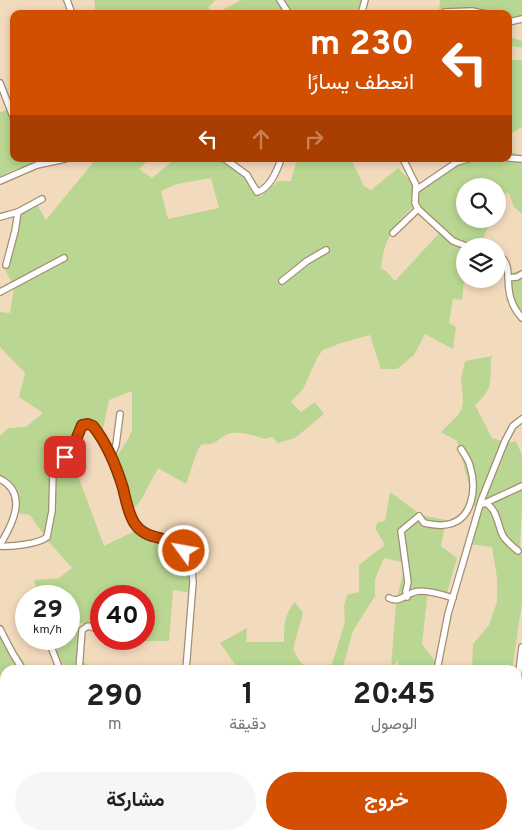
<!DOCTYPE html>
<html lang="ar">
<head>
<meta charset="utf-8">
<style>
  body { margin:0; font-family:Overpass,Vazirmatn,sans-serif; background:#f6f6f6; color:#202124; direction:rtl; height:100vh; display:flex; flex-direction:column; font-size:19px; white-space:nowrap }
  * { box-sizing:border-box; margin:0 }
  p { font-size:16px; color:#757577 }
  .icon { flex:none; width:28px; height:28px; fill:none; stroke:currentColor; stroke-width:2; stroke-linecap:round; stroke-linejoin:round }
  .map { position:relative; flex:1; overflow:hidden; direction:ltr }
  .panel { position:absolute; left:0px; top:665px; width:522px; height:175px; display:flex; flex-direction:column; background:#fff; border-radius:15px 15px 0 0; box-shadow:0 2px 8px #0003; direction:rtl }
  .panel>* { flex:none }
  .guide { position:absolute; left:10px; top:10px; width:502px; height:152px; border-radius:10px; box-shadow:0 2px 8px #0003; direction:rtl; background:#d24e00; color:#fff; overflow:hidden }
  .buttons { position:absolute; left:456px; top:178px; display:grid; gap:10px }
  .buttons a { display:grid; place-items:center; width:50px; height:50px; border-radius:50%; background:#fff; box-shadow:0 2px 8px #0003; font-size:25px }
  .speed { position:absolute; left:15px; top:585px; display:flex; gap:10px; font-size:25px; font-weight:700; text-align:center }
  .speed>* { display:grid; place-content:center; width:65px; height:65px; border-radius:50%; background:#fff; box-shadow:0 2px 8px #0003; line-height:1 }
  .speed small { font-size:12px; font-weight:400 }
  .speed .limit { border:8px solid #d22; background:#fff; color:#111 }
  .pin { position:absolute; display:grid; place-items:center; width:42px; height:42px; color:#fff; margin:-21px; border-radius:10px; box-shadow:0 2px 8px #0006 }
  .me { position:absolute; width:55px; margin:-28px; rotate:302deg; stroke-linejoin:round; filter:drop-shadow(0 0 4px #0008) }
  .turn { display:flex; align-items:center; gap:18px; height:105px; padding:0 15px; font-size:22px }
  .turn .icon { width:65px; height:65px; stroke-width:2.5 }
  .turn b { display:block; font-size:35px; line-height:42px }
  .lanes { display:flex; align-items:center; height:48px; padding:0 15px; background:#0003; justify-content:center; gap:25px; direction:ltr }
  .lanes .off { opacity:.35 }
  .eta { display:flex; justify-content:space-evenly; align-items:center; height:85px; text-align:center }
  .eta b { font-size:30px; font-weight:700; line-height:35px }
  .action { display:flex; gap:10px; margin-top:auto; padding:10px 15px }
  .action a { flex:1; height:58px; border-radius:30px; background:#d24e00; color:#fff; font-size:20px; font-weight:700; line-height:58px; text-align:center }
  .action a+a { background:#f6f6f6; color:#202124 }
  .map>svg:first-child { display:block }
  .green { fill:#b9d792; fill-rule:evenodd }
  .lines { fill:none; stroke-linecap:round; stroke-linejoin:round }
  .minor-casing { stroke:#a38d72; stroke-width:8 }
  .minor { stroke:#fff; stroke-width:5.5 }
  .route-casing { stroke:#830; stroke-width:12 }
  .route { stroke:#d24e00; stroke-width:9 }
</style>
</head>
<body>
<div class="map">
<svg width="522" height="840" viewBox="0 0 522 840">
  <rect width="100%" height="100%" fill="#f2dabd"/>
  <g class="green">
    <path d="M 94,0 L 216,0 L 208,7 L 213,14 L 96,14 Z"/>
    <path d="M 241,0 L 363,0 L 364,14 L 215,14 Z"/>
    <path d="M 440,0 L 522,0 L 522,17 L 509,20 L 509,14 L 429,14 L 439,12 Z"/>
    <path d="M 509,37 L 522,41 L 522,48 L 513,46 L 509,52 Z"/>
    <path d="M 509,60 L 522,60 L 522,127 L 509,135 Z"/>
    <path d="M 7,110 L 14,125 L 14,159 L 30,159 L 34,166 L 13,170 L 0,177 L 0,112 Z"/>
    <path d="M 509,151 L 522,156 L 522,214 L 514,207 L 509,193 L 498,195 L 498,186 L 465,186 L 465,219 L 489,219 L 489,223 L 482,243 L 486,246 L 465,246 L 465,270 L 462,300 L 453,299 L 449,323 L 456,327 L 453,349 L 425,334 L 414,355 L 397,369 L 381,369 L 370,335 L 341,343 L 323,350 L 318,356 L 303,389 L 291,402 L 301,412 L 315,402 L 324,414 L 295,438 L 278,443 L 272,437 L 265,439 C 254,436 240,430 228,434 C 216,439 217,446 202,444 L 198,449 L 186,484 L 158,468 L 141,500 L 130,513 L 115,459 L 127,441 L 132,431 L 132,391 L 109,400 L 102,434 L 86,427 L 74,452 L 76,470 L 104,546 L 137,530 L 173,541 L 191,561 L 191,593 L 173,590 L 169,641 L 146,641 L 138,639 L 144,639 L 144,596 L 101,596 L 101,628 L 79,623 L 79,660 L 94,668 L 111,665 L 132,670 L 66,670 L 50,639 L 69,639 L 69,596 L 38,596 L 34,580 L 59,578 L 72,568 L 47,540 L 30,515 L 17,513 L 11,493 L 0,480 L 0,436 L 8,428 L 26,427 L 43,413 L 19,397 L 25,373 L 0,347 L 0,312 L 10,313 L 14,288 L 4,267 L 11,247 L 17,209 L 37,204 L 46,220 L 96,159 L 149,159 L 139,169 L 152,178 L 175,159 L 228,159 L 252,180 L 260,197 L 278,181 L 291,181 L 297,159 L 351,159 L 364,186 L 371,190 L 398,168 L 415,186 L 460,159 L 509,159 ZM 211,178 L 219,208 L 168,219 L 161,191 L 177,184 ZM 413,207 L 443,229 L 395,281 L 386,271 L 381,268 C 383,243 394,222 413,207 Z"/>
    <path d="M 522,270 L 522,312 C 513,300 509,289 507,274 Z"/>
    <path d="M 493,356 L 491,359 C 490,382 494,388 475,405 L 492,438 L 508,443 L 516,441 L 522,455 L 522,507 L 520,545 L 522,556 L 522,603 L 512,670 L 472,670 L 473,644 L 489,625 L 497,602 L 497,578 L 492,547 L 470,544 L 476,511 L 457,441 L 441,432 L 458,415 L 462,408 L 463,400 L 461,379 L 465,361 Z"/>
    <path d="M 390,492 L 421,515 L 446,520 L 441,546 L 457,558 L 446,597 L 428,590 L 422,644 L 439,666 L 439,670 L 399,670 L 398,660 L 391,668 L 396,603 L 405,563 L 384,558 L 375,579 L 375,596 L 353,631 L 342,670 L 239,670 L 220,643 L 247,628 L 246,642 L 284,642 C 284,626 284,614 295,602 L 303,613 L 293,649 L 301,663 L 310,669 L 332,664 L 345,622 L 344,606 L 347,595 L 359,592 L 359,565 L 385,545 L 375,528 L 378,522 L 385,521 Z"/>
    <path d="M 0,626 L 29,670 L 5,670 L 5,776 L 2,776 L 0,771 Z"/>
    <path d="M 149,835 L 186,835 L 229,840 L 173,840 Z"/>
    <rect x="230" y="835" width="33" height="5"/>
  </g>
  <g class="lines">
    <defs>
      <g id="minor">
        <path d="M 67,0 L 72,14"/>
        <path d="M 280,0 L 289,14"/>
        <path d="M 445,12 L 472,11 L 486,14"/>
        <path d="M 359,14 L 362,11 L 365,0"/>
        <path d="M 509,22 L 522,19"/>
        <path d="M 0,83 L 14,119"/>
        <path d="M 509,158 L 522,159"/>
        <path d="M 225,159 L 247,175 L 257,192 C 269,189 276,173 280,162"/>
        <path d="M 403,159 L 416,185 L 415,203 L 418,209 L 453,241 L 466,246"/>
        <path d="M 0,181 L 37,165 L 65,159"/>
        <path d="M 416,190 L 457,162 L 468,159"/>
        <path d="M 18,212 L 42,199"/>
        <path d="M 0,217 L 18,212 L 15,231 L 6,265"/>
        <path d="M 393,233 L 418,209"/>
        <path d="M 498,254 C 511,263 507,276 509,290 C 510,301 515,310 522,318"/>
        <path d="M 508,278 L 517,277 L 522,274"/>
        <path d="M 282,281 L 307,261 L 326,250"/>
        <path d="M 0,292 L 64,258"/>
        <path d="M 112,455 L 116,445 L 120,414"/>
        <path d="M 0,479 C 29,494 12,525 0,545"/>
        <path d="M 486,503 C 498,511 497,524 503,536 C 507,542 512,546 518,551"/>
        <path d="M 483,504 L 522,486"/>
        <path d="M 0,546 C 11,547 39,544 47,537 L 52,511 L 53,471 L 56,466 L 70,452 L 82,425 L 88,424 L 93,426 L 110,451 L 119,473 L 130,514 L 136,525 L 142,532 L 148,534 L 175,542 L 185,551 L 191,561 L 193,582 L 186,670"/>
        <path d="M 407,597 L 406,591 L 408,582 L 401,531 L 419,516 L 424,523 C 430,524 437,526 443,525 C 473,523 477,489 470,466 C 469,460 464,454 461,449"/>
        <path d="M 389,598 C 398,603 404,596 412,593 C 421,588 444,595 453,598"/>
        <path d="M 0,629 L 13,654 L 23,670"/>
        <path d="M 48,639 L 60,670"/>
        <path d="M 120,639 L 122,642"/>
        <path d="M 79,670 L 82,630 L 88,626 L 101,630"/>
        <path d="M 437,670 L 448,614 L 481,501 L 505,441 L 513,426 L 522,419"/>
        <path d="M 518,679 L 522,647"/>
        <path d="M 0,789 L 5,814"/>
        <path d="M 10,835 L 12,840"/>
        <path d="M 289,835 L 290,840"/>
        <path d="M 363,835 L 363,840"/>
        <path d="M 416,835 L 418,840"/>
        <path d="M 101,840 L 102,835"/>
        <path d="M 176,840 L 176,835"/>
        <path d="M 444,840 L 445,835"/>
        <path d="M 495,840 L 496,835"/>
      </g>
    </defs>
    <use href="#minor" class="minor-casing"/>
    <use href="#minor" class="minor"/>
  </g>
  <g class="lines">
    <defs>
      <path id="route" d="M 65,457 L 73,447 L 82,425 L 88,424 L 93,426 C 108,445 116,465 123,488 C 126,500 128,514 135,524 C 147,542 170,534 184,551"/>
    </defs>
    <use href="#route" class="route-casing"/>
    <use href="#route" class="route"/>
  </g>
</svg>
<div class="buttons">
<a><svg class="icon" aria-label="search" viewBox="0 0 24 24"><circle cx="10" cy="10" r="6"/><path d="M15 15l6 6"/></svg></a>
<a><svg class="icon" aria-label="layers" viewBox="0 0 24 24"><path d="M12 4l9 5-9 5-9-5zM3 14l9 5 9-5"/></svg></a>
</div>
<div class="speed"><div>29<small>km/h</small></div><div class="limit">40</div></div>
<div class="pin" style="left:65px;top:457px;background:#d93025"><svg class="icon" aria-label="arrive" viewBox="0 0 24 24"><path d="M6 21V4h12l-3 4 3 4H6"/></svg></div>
<svg class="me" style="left:184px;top:551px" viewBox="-20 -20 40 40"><circle r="17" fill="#d24e00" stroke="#fff" stroke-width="3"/><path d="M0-11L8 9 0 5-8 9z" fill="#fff"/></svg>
<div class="guide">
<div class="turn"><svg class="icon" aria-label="left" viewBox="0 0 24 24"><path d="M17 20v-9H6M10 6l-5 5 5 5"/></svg><div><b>230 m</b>انعطف يسارًا</div></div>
<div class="lanes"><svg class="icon" aria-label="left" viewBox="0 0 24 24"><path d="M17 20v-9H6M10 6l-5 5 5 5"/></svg><svg class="icon off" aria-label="ahead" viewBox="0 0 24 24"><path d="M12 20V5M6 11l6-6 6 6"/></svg><svg class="icon off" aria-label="right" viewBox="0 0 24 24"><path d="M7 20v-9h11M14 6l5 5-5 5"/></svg></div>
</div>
<section class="panel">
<div class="eta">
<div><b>20:45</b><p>الوصول</p></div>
<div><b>1</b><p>دقيقة</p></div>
<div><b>290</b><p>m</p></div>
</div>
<div class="action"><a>خروج</a><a>مشاركة</a></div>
</section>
</div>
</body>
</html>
